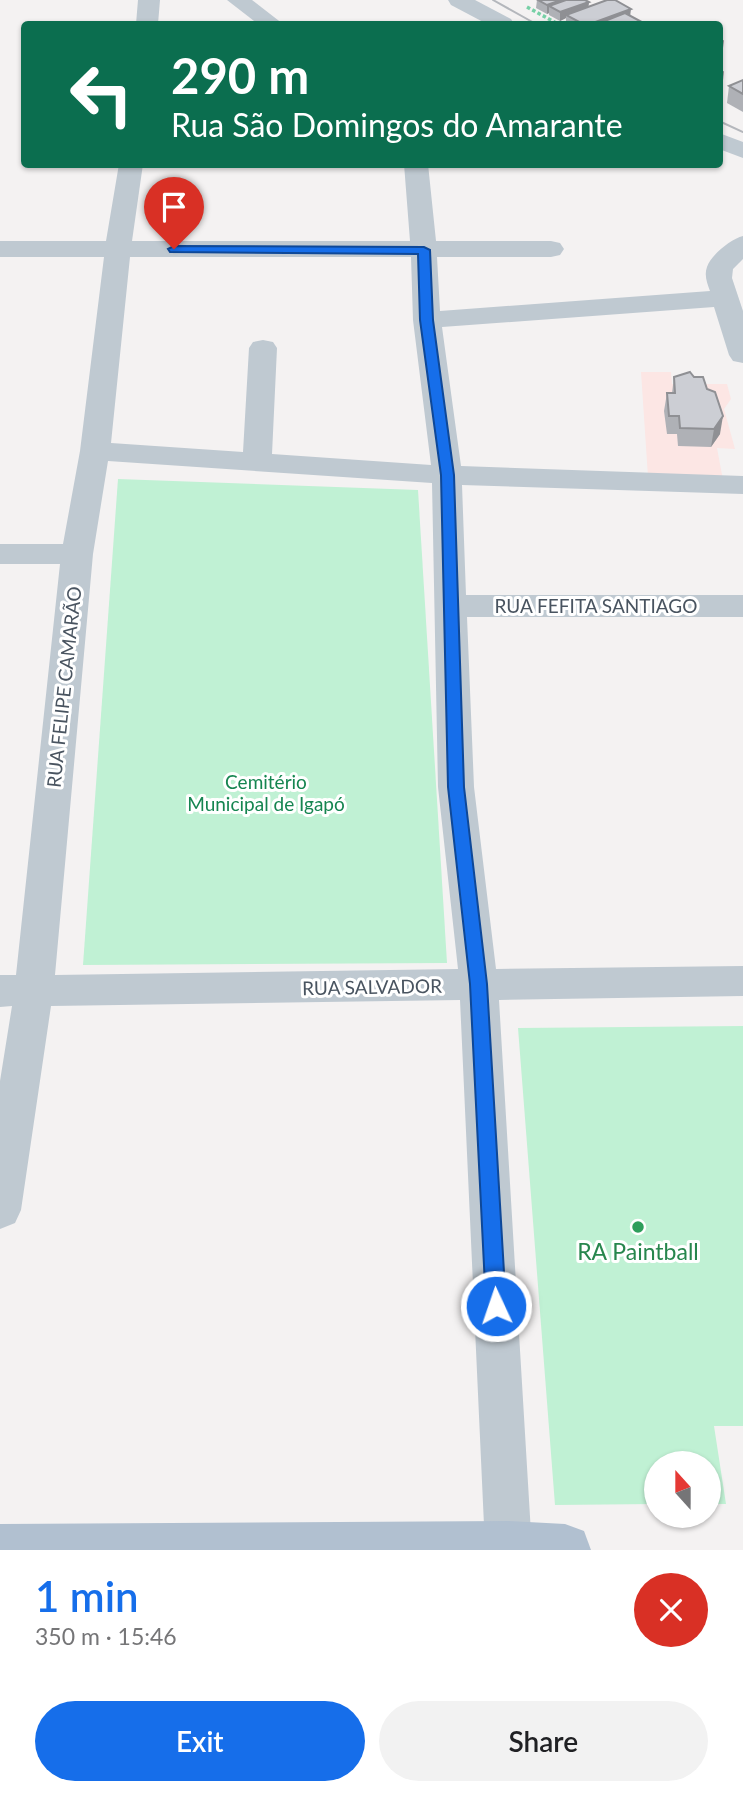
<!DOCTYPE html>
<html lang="en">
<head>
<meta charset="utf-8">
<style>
  body { margin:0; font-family:Lato,sans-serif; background:#f2f2f2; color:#202124; height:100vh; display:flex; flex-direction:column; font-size:26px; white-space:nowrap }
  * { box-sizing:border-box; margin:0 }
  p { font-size:23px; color:#757577 }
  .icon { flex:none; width:38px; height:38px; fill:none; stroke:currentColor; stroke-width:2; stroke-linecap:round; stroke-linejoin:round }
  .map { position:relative; height:1550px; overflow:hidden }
  .panel { display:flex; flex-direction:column; background:#fff; flex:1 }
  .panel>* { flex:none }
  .hud { position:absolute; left:21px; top:21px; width:702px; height:147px; border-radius:7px; box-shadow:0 2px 5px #0004; background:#0b6e4f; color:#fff; overflow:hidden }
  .needle { width:46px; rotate:339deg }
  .tools { position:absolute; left:644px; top:1451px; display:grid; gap:14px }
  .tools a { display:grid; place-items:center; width:77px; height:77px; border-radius:50%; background:#fff; box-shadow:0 2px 5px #0004; font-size:35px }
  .pin { position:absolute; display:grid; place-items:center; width:60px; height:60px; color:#fff; margin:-72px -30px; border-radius:50% 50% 50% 0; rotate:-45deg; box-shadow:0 0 7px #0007 }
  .pin .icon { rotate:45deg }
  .me { position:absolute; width:77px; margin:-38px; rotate:357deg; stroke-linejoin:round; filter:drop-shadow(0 0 5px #0008) }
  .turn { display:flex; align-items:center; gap:24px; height:147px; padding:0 35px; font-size:32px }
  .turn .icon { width:91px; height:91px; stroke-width:2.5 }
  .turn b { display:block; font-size:49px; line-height:60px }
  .round { display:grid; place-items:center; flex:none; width:74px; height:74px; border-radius:37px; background:#f2f2f2 }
  .overview { display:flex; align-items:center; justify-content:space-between; height:119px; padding:0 35px }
  h1 { font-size:42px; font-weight:600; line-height:52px; color:#166eea }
  .primary-button { display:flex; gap:14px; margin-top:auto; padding:14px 35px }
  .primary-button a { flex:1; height:80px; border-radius:42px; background:#166eea; color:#fff; font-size:28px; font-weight:600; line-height:80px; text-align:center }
  .primary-button a+a { background:#f2f2f2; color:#202124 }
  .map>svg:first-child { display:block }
  .medical { fill:#fce6e4 }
  .green { fill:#c0f1d4 }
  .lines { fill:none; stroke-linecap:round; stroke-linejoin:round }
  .path { stroke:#77d0a6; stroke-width:3.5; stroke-dasharray:3.5 2.5; stroke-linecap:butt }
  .minor { fill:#bfc9d1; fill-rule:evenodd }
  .primary { fill:#b1c0d0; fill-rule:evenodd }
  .tram { stroke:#b4b7bc; stroke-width:2 }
  .wall { fill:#afb1b6 }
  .shaded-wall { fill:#8f9094 }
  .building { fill:#ccced4; stroke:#8f9094; stroke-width:2 }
  .route { fill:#166eea; stroke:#0e4898; stroke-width:2 }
  .leisure-dot { fill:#2e9e5b; stroke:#fff; stroke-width:2.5 }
  .labels { text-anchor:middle; stroke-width:6; stroke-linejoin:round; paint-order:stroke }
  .street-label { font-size:19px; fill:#495460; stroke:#fff }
  .park-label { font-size:19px; fill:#158550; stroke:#fff }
  .near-leisure-label { font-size:23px; fill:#27864d; stroke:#fff }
</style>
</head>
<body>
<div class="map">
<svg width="743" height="1550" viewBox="0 0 743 1550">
  <rect width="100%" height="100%" fill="#f4f2f2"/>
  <path class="medical" d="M 641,372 L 671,372 L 672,384 L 727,384 L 731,399 L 724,409 L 735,449 L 717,448 L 723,480 L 648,477 Z"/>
  <g class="green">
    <path d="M 118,479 L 418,490 L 447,963 L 83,965 Z"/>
    <path d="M 743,1026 L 743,1426 L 714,1426 L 726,1504 L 709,1504 L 709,1463 L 656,1463 L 656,1504 L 555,1505 L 518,1028 Z"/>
  </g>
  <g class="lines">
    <path class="path" d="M 527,7 L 558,24"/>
    <g class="minor">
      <path d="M 138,0 L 160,0 L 158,24 L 136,24 Z"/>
      <path d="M 227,0 L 252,0 L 283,24 L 258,24 Z"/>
      <path d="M 448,0 L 475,0 L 511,19 L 514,24 L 487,24 L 451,5 Z"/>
      <path d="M 719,133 L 743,142 L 743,158 L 719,149 Z"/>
      <path d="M 119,164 L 143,164 L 132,241 L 410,241 L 404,164 L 428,164 L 436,241 L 551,241 L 560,243 L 564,249 L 560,255 L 551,257 L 437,257 L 440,311 L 710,291 C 707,283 704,275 707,267 C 711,255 731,239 743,236 L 743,259 L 733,269 L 732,278 L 743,311 L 743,363 L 733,361 L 729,355 L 714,307 L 442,327 L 461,466 L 743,476 L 743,494 L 462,485 L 466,595 L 743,595 L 743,617 L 467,617 L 474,787 L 496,969 L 743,966 L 743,996 L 499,1000 L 532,1550 L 486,1550 L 485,1547 L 460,1000 L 51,1006 L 21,1210 L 15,1223 L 0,1229 L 0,1081 L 12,1006 L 0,1007 L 0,975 L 16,975 L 60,564 L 0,564 L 0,544 L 63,544 L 80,451 L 104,257 L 0,257 L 0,241 L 106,241 ZM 130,257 L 411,257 L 413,320 L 431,465 L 272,454 L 277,348 L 273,342 L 263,340 L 253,342 L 249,348 L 243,452 L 111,443 ZM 108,461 L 432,483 L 438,787 L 458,969 L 55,975 L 93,554 Z"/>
    </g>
    <path class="primary" d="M 509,1521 L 565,1524 L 584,1531 L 591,1550 L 0,1550 L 0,1524 Z"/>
    <g class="tram">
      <path d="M 493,0 L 536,24"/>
      <path d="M 719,121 L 743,132"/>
    </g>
  </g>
  <g class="wall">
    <path d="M 537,0 L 589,2 L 588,7 L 630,17 L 640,21 L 639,24 L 566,24 L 566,18 L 560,21 L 549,15 L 549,13 L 547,14 L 536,8 Z"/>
    <path d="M 743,80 L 743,112 L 727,103 L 729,86 Z"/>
    <path d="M 674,377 L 720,434 L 711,447 L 678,446 L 677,434 L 667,434 L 664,411 L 667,393 L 672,393 Z"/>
  </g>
  <g class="shaded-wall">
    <path d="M 561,0 L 564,0 L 563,8 L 549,6 L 549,13 L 547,14 L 547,5 Z"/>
    <path d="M 589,2 L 588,10 L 566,15 L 566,18 L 560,21 L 560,12 Z"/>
    <path d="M 631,9 L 630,17 L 597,24 L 590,24 Z"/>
    <path d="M 724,40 L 722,56 L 719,57 L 719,42 Z"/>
    <path d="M 724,71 L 723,80 L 719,81 L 719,73 Z"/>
    <path d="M 723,416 L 720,434 L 711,447 L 714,429 Z"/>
  </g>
  <g class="building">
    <path d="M 538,0 L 561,0 L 547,5 Z"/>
    <path d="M 566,0 L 585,0 L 589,2 L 560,12 L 549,6 Z"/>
    <path d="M 607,0 L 615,0 L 631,9 L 590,24 L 583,24 L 566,15 Z"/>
    <path d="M 625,13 L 640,21 L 631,24 L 597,24 Z"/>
    <path d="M 743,80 L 743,94 L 729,86 Z"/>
    <path d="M 690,372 L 694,377 L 703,377 L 707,389 L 715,392 L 723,416 L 714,429 L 680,428 L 679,416 L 669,416 L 667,393 L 675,393 L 674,377 Z"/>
  </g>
  <path class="route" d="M 174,246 L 424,247 L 430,250 L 433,320 L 454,475 L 464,787 L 487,984 L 506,1306 L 503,1312 L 496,1315 L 489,1312 L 486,1306 L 470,984 L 448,787 L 441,475 L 420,320 L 418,254 L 170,252 L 168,249 Z"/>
  <circle class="leisure-dot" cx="638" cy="1227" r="7"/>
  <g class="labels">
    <g class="street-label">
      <text x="596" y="613">RUA FEFITA SANTIAGO</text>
      <text transform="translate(64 687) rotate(-84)" y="7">RUA FELIPE CAMARÃO</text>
      <text transform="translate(372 987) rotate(-1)" y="7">RUA SALVADOR</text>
    </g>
    <g class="park-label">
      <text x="266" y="789">Cemitério<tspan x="266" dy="22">Municipal de Igapó</tspan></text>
    </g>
    <g class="near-leisure-label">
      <text x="638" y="1260">RA Paintball</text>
    </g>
  </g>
</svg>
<div class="tools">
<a><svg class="needle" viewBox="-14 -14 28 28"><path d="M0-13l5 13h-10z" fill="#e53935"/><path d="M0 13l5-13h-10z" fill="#757577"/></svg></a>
</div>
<div class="pin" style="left:174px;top:249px;background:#d93025"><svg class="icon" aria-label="arrive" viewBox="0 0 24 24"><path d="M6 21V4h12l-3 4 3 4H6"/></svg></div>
<svg class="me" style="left:496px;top:1306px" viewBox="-20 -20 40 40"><circle r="17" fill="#166eea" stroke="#fff" stroke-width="3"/><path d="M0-11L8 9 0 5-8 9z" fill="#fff"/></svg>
<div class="hud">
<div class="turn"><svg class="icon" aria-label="left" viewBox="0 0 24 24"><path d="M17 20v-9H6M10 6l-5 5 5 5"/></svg><div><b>290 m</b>Rua São Domingos do Amarante</div></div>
</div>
</div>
<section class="panel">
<div class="overview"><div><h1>1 min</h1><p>350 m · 15:46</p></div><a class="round" style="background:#d93025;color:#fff"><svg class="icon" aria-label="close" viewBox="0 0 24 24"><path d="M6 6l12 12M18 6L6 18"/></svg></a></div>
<div class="primary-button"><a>Exit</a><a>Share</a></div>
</section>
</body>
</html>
